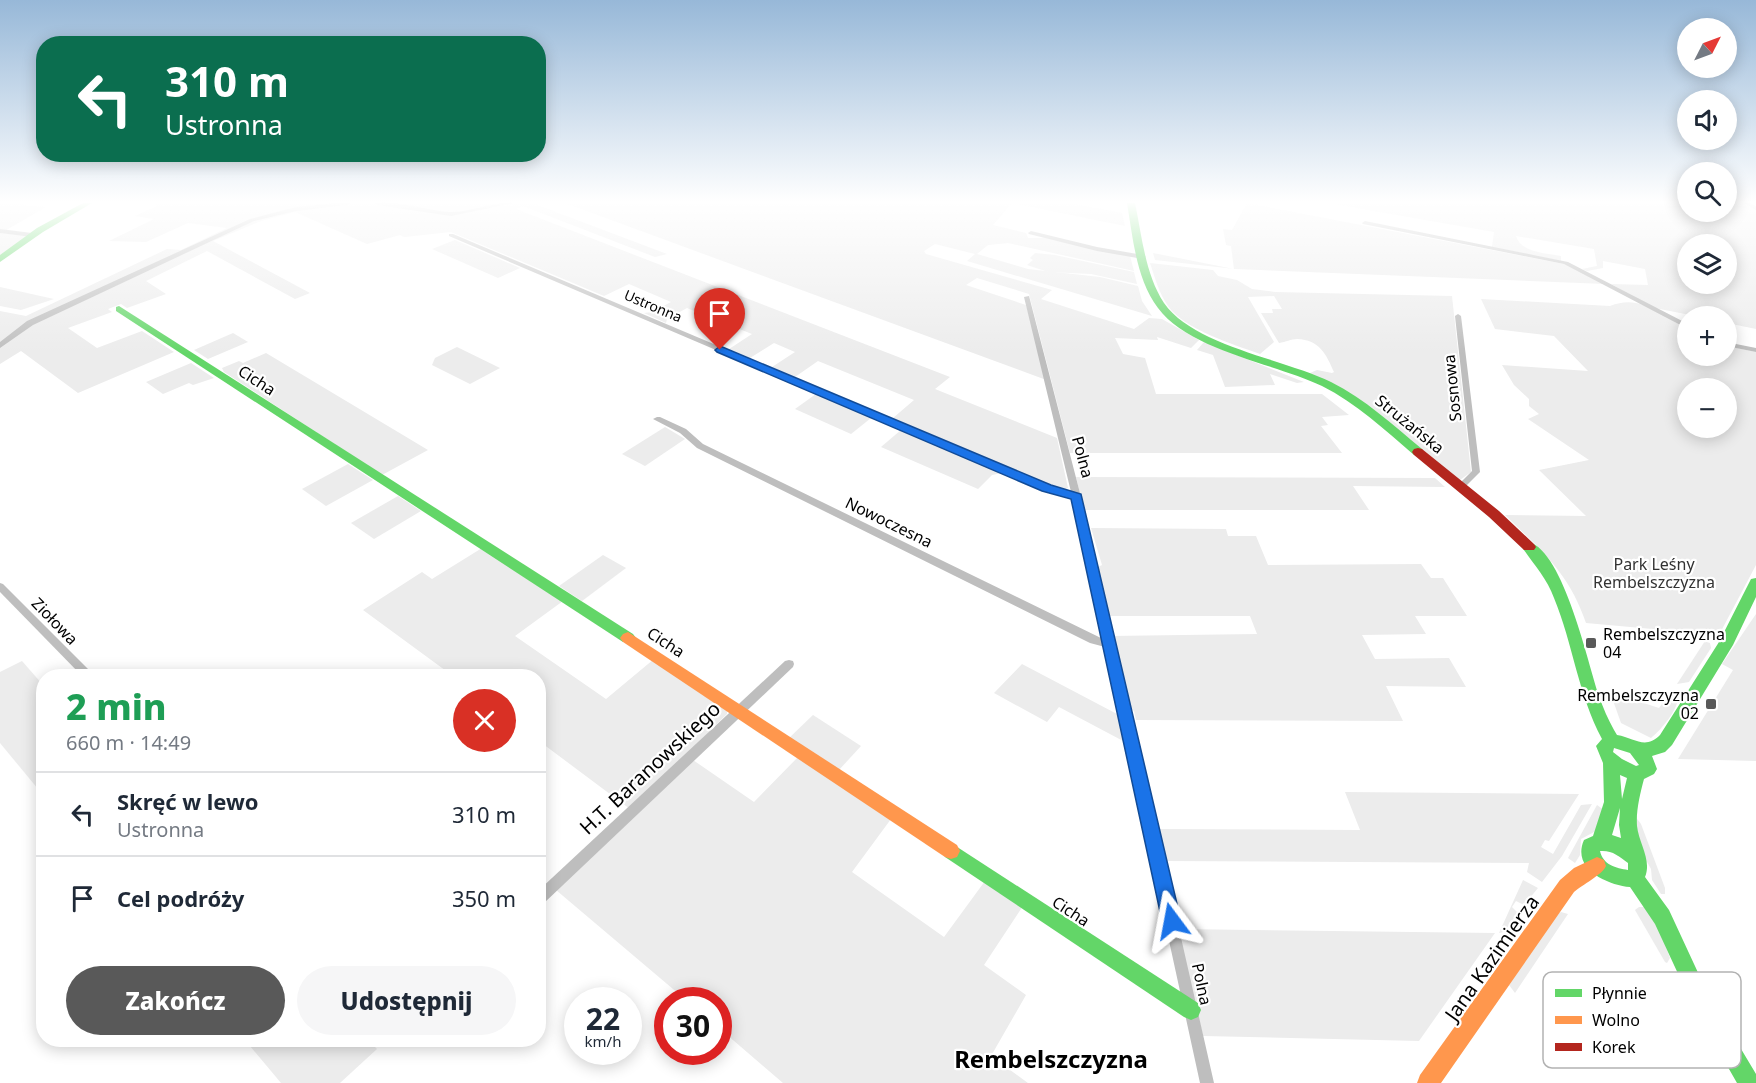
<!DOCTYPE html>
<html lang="pl">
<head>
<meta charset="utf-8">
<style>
  body { margin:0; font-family:"Noto Sans",sans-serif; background:#f6f6f7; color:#1f2937; height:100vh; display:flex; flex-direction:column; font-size:22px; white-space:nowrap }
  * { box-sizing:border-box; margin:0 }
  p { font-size:20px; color:#747a83 }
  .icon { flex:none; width:33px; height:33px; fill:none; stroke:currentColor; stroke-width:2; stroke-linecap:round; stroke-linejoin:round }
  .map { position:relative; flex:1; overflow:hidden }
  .drawer { position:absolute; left:36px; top:669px; width:510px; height:378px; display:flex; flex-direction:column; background:#fff; border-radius:24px; box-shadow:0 3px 15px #0003 }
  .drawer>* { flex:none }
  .guide { position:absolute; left:36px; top:36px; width:510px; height:126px; border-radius:24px; box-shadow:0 3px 15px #0003; background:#0b6e4f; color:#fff; overflow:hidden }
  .needle { width:39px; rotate:48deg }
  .buttons { position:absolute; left:1677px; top:18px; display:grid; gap:12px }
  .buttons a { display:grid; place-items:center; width:60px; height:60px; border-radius:50%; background:#fff; box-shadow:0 3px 15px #0003; font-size:30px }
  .speed { position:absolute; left:564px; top:987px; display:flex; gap:12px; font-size:30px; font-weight:700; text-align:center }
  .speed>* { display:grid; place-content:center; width:78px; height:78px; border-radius:50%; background:#fff; box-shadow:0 3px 15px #0003; line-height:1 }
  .speed small { font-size:15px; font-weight:400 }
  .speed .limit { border:9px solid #d22; background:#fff; color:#111 }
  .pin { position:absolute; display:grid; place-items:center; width:51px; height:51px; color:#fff; margin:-62px -26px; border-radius:50% 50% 50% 0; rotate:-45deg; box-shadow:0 0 6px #0007 }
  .pin .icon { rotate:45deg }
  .me { position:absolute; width:66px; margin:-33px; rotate:347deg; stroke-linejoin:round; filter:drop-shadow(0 0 4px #0008) }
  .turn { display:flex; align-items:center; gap:21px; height:126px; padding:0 30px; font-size:27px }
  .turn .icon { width:78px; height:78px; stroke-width:2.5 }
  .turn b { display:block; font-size:42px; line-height:51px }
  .round { display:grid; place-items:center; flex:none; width:63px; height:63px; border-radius:32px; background:#f6f6f7 }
  .headline { display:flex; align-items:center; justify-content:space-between; height:102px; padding:0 30px }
  h1 { font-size:36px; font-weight:800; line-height:45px; color:#1e9e55 }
  .primary-button { display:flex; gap:12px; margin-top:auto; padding:12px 30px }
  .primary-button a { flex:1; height:69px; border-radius:36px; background:#595959; color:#fff; font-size:24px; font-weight:800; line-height:69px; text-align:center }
  .primary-button a+a { background:#f6f6f7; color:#1f2937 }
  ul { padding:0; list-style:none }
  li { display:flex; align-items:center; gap:18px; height:84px; padding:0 30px; border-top:2px solid #e0e1e3 }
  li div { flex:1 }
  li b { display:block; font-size:22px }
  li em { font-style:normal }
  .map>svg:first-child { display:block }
  .green { fill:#ececec; fill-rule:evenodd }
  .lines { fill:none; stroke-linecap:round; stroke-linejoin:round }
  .canal { fill:#bfbfbf; fill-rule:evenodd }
  .street { fill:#bebebe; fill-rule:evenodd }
  .fast { fill:#63d668; fill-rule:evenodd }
  .slow { fill:#ff974d; fill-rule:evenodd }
  .jam { fill:#b3261e; fill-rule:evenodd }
  .route { fill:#1a73e8; stroke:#114b97; stroke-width:1.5 }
  .poi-dot { fill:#595959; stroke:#fff; stroke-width:2 }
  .labels { text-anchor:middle; stroke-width:4.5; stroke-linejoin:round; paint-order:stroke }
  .far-street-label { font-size:14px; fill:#000; stroke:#fff }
  .street-label { font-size:16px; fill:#000; stroke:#fff }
  .park-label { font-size:16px; fill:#333; stroke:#fff }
  .poi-label { font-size:16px; fill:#000; stroke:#fff; text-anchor:start }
  .near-street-label { font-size:20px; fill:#000; stroke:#fff }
  .near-quarter-label { font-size:24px; font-weight:bold; fill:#000; stroke:#fff }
  .key { fill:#fff; stroke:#b2b2b2; stroke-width:1.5 }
  .key-label { font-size:16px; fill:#000 }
</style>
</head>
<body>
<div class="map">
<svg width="1756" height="1083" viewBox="0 0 1756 1083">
  <rect width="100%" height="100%" fill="#fff"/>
  <g class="green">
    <path d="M 0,203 L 26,203 L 23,205 L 46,207 L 1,233 L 26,236 L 0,256 Z"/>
    <path d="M 158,203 L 532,203 L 667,254 L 655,257 L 523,206 L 516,209 L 950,377 L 935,389 L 1057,438 L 1068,488 L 1063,490 L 893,418 L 914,400 L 818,361 L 795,377 L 772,367 L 795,352 L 774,343 L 750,358 L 729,349 L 752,334 L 687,308 L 667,319 L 666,323 L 644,313 L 652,312 L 671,302 L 629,284 L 604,296 L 451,232 L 404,237 L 400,235 L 367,244 L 295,212 L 261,221 L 213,241 L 310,293 L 295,299 L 207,251 L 146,281 L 166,294 L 127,308 L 121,304 L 108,309 L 112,312 L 68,328 L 97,348 L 142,331 L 174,352 L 78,393 L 21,351 L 0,364 L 0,311 L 26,316 L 167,249 L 181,250 L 227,228 L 188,223 L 146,242 L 109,241 L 154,219 L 135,216 L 155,207 Z"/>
    <path d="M 565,203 L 1070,203 L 1122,213 L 1125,226 L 1012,203 L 993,225 L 1026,233 L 1028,238 L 1046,238 L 1130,256 L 1134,271 L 1008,243 L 988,245 L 977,254 L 1028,269 L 1100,277 L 1138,286 L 1142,301 L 1152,316 L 967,261 L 975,254 L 935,244 L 924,251 L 926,254 L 1052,290 L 1041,299 L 1134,329 L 1149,318 L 1162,319 L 1199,340 L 1191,348 L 1157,337 L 1158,340 L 1115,338 L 1123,354 L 1145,358 L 1156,394 L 1322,394 L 1349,415 L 1322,417 L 1328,425 L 1321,426 L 1342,453 L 1070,453 L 1029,294 L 977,278 L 966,285 L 1026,305 L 1049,381 Z"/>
    <path d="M 1247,203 L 1569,265 L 1605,284 L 1235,269 L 1155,260 L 1153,253 L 1234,269 L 1231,246 L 1226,245 L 1223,229 L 1232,230 Z"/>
    <path d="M 1328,203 L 1687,203 L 1688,212 L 1726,212 L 1727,203 L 1745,203 L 1756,209 L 1756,329 L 1727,323 L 1726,316 L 1695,316 L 1655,308 L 1611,284 L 1648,285 L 1645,269 L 1603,261 L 1603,268 L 1587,271 L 1582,269 L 1597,266 L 1594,249 L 1516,236 C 1521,253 1546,253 1561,256 L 1561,261 L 1492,247 L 1494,232 ZM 1688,244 L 1726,244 L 1726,284 L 1688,284 Z"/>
    <path d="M 455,240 L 520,268 L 498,278 L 432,249 Z"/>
    <path d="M 1035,253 L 1055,255 L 1134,272 L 1137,284 L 1091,274 L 1048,272 L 1027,265 L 1033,260 L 1030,258 Z"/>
    <path d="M 1150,263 L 1213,270 L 1218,276 L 1237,280 L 1252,289 L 1275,292 L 1452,296 L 1471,472 L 1460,480 L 1355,396 L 1310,373 L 1317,370 L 1332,373 L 1334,372 C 1326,354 1320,340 1297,339 C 1291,339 1286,342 1279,343 L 1261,313 L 1273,313 L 1272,309 L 1282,309 L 1274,296 L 1248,297 L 1274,342 L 1260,354 C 1233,344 1185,330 1168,306 C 1159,293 1155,278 1150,263 Z"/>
    <path d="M 0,287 L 54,299 L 21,310 L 0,306 Z"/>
    <path d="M 1481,299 L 1610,306 C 1641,293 1660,316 1687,328 L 1688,356 L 1726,356 L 1727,346 L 1756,352 L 1756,565 L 1719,635 L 1586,623 C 1569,573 1542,551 1505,515 L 1586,516 L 1539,470 L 1589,460 L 1528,419 L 1539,414 L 1529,406 L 1529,399 L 1514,385 L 1502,365 L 1588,371 L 1554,336 L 1495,329 ZM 1688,388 L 1726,388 L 1726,428 L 1688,428 Z"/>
    <path d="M 233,333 L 248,342 L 208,359 L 194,350 Z"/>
    <path d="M 1204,342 L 1304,382 L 1297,383 L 1270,374 L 1275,385 L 1225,387 L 1213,355 L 1197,350 Z"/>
    <path d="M 457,347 L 500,368 L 470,384 L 432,365 L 435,358 Z"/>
    <path d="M 266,353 L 428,450 L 382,475 L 224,372 L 222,368 L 239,361 L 243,363 Z"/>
    <path d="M 191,363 L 214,378 L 193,385 L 189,383 L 163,394 L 146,382 Z"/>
    <path d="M 816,394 L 871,418 L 851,434 L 795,409 Z"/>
    <path d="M 665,427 L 685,439 L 645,466 L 622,454 Z"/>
    <path d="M 901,430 L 1002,473 L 992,475 L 978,489 L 881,447 Z"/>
    <path d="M 348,464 L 373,480 L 326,506 L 302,489 Z"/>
    <path d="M 1076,477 L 1435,478 L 1445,487 L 1353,486 L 1369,510 L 1084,510 Z"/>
    <path d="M 398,496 L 421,511 L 374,539 L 351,523 Z"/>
    <path d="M 1091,528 L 1226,529 L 1228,536 L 1256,536 L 1268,565 L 1421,564 L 1431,578 L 1443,578 L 1467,616 L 1415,616 L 1426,634 L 1362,635 L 1375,659 L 1449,658 L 1466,687 L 1386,686 L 1403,721 L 1136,720 L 1134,711 L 1129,707 L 1119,657 L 1115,656 L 1110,636 L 1257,634 L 1250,616 L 1110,616 L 1098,567 L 1102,565 Z"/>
    <path d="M 482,548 L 563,601 L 515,636 L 606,699 L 654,659 L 727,707 L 727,714 L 630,809 L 539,741 L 538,676 L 453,676 L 363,610 L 422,572 L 432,579 Z"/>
    <path d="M 603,555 L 626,568 L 582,601 L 559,586 Z"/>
    <path d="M 1756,614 L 1756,761 L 1678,759 L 1733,670 L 1722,664 Z"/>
    <path d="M 1705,641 L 1710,643 L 1711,648 L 1689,682 L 1677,684 Z"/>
    <path d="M 22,661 L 43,685 L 43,795 L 0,743 L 0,672 Z"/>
    <path d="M 1022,664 L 1117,714 L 1125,742 L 1059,707 L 1047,722 L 994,693 Z"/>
    <path d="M 1672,690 L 1678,696 C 1679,709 1661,730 1651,738 L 1621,723 L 1610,692 L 1659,708 Z"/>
    <path d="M 813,715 L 861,746 L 838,771 L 787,740 Z"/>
    <path d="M 798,757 L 891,819 L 852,872 L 944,937 L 985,881 L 1023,906 L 984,965 L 1026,995 L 991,1056 L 1028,1083 L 783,1083 L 719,1028 L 718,1000 L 686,1000 L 556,890 L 693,760 L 754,802 Z"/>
    <path d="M 1345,792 L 1579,794 L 1549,841 L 1545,840 L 1541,847 L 1553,854 L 1581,805 L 1592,804 L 1562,856 L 1542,882 L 1527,872 L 1529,863 L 1164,861 L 1156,829 L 1360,830 Z"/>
    <path d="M 1597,805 L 1604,810 L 1596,831 L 1581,839 L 1580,855 L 1575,863 L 1568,858 Z"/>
    <path d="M 1634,815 L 1641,824 L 1665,888 L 1665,894 L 1661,894 L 1652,880 L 1651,869 L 1642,853 Z"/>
    <path d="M 1523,880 L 1538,888 L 1524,905 L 1516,901 L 1512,907 L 1518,913 L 1504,932 L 1499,933 Z"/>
    <path d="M 1639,907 L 1645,907 L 1657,923 L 1670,958 L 1667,963 L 1665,962 L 1635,910 Z"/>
    <path d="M 1561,912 L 1568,914 L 1515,993 L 1509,985 L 1556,915 Z"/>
    <path d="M 1178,929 L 1495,933 L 1419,1041 L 1203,1036 Z"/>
    <path d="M 245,1040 L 368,1040 L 377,1049 L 340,1083 L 281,1083 Z"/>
  </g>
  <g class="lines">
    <g class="canal">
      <path d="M 335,203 L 350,203 L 347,205 L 296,211 L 254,221 L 33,325 L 0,348 L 0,342 L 27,321 L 250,219 L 296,207 Z"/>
      <path d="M 374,203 C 398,200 424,210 449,212 C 471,213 492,201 514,203 L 451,216 L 377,205 Z"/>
    </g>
    <g class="street">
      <path d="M 1744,203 L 1750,203 L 1756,206 L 1756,210 Z"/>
      <path d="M 1365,221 L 1568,262 L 1688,324 L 1688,329 L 1564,264 L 1363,224 L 1362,223 Z"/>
      <path d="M 0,229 L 32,233 L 35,235 L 32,237 L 0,233 Z"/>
      <path d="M 1031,231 L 1097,247 L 1143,255 L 1146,257 L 1143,259 L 1097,251 L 1029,234 L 1028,233 Z"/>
      <path d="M 449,234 L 453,234 L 1050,486 L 1071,492 L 1024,297 L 1029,296 L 1081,497 L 1214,1083 L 1200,1083 L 1105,647 L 1090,643 L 697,448 L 680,433 L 653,419 L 657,417 L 660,417 L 686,429 L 703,444 L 1103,639 L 1072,498 L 1044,490 L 449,236 Z"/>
      <path d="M 1458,314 L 1461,316 L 1480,472 L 1464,488 L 1461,489 L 1457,486 L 1472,471 L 1455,316 Z"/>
      <path d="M 1726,342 L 1756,348 L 1756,352 L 1726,346 Z"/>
      <path d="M 0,583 L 3,584 L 92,673 L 93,676 L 82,676 L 0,592 Z"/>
      <path d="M 789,660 L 793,661 L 794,664 L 793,667 L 543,904 L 538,906 L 538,891 L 785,661 Z"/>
    </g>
    <g class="fast">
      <path d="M 83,203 L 92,203 L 43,232 L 0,262 L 0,255 L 37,228 Z"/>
      <path d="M 1127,203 L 1135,203 C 1142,236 1145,274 1164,303 C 1194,346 1284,359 1331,382 C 1365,399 1393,425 1422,449 L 1424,452 L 1422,455 L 1414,455 C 1385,430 1356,403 1322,386 C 1274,363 1190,351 1158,308 C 1136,279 1133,238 1127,203 Z"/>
      <path d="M 119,306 L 633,634 L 636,638 L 633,642 L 623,642 L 116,311 L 116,307 Z"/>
      <path d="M 1529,542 C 1564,552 1588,664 1599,696 C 1603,708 1608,719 1614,730 L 1617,735 C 1635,738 1645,750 1660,735 L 1719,642 L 1751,579 L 1756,578 L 1756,597 L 1733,645 L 1672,745 L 1665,752 L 1652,756 L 1657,769 L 1654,774 L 1644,779 C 1640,794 1636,810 1637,826 C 1639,844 1652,860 1645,877 L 1669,910 L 1707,992 L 1756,1074 L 1756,1083 L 1737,1083 L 1693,1006 L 1655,924 L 1630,887 C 1608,885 1571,869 1584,840 L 1593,836 L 1604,802 L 1603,763 L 1596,746 L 1602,739 C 1578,694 1573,644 1554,598 C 1547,578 1533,564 1522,547 ZM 1614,748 L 1630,753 L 1639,765 L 1636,766 L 1622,759 L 1613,752 ZM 1620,775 L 1627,778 L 1622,799 ZM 1620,808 L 1619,825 L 1621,838 L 1612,835 ZM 1600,851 C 1612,850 1619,856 1628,863 L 1628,870 C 1616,868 1603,865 1600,851 Z"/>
      <path d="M 951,843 L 1198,1003 L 1201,1010 L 1198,1017 L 1191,1020 L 1184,1017 L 945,857 L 942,851 L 945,845 Z"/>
    </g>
    <g class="slow">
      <path d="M 628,632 L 957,845 L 960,851 L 957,857 L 951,859 L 945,857 L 623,642 L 620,638 L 623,634 Z"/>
      <path d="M 1597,857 L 1604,860 L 1606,866 C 1602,875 1582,885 1574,892 L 1441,1083 L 1417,1083 L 1420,1075 L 1560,880 L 1574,868 Z"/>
    </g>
    <path class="jam" d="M 1418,448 L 1422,449 L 1499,511 L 1534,544 L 1536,547 L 1534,550 L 1524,550 L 1489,517 L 1414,455 L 1412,452 L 1414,449 Z"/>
  </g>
  <linearGradient id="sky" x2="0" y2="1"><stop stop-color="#97b8d8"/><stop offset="0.57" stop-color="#fff"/><stop offset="1" stop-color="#fff" stop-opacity="0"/></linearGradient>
  <rect width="1756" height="354" fill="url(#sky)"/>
  <path class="route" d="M 720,346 L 1051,485 L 1081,494 L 1181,921 L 1179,927 L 1172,930 L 1165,927 L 1162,921 L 1071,499 L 1042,491 L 717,352 L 715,350 Z"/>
  <g class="poi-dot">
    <rect x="1585" y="637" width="12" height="12" rx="3"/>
    <rect x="1705" y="698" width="12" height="12" rx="3"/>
  </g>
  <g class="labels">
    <g class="far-street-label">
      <text transform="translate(653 306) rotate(23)" y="5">Ustronna</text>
    </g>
    <g class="street-label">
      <text transform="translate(257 380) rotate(33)" y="6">Cicha</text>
      <text transform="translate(1452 388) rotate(-96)" y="6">Sosnowa</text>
      <text transform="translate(1410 424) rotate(39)" y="6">Strużańska</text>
      <text transform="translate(1083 457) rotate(75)" y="6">Polna</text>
      <text transform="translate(889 522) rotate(26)" y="6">Nowoczesna</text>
      <text transform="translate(55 621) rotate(46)" y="6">Ziołowa</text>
      <text transform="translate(666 642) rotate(33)" y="6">Cicha</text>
      <text transform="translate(1071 911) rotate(33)" y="6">Cicha</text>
      <text transform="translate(1202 984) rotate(78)" y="6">Polna</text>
    </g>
    <g class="park-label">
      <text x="1654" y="570">Park Leśny<tspan x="1654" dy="18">Rembelszczyzna</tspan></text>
    </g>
    <g class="poi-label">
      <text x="1603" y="640">Rembelszczyzna<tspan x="1603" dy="18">04</tspan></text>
      <text x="1699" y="701" text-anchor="end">Rembelszczyzna<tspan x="1699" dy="18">02</tspan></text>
    </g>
    <g class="near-street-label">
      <text transform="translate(650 768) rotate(-43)" y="7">H.T. Baranowskiego</text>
      <text transform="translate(1492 958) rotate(-55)" y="7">Jana Kazimierza</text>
    </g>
    <g class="near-quarter-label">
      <text x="1051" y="1068">Rembelszczyzna</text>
    </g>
  </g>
  <rect x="1543" y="972" width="198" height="96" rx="9" class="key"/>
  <rect x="1555" y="989" width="27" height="8" fill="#63d668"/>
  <rect x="1555" y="1016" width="27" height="8" fill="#ff974d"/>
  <rect x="1555" y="1043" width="27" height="8" fill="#b3261e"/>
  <g class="key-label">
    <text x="1592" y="999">Płynnie</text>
    <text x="1592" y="1026">Wolno</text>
    <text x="1592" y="1053">Korek</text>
  </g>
</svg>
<div class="buttons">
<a><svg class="needle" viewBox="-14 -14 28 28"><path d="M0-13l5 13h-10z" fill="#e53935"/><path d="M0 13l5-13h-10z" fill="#747a83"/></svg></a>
<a><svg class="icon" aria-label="sound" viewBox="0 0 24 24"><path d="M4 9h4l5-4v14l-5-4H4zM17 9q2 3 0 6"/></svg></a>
<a><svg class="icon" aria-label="search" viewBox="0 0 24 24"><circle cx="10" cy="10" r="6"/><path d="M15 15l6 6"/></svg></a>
<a><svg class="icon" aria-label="layers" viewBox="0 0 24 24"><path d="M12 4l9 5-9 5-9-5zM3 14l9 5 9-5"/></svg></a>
<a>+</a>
<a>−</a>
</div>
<div class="speed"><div>22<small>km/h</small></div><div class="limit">30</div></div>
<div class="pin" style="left:720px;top:350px;background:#d93025"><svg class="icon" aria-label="arrive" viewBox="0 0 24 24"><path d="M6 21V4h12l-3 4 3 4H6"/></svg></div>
<svg class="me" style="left:1172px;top:921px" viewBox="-20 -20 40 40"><path d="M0-17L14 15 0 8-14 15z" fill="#1a73e8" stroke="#fff" stroke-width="4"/></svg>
<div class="guide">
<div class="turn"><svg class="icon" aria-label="left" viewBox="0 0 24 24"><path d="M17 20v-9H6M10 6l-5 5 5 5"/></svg><div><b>310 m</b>Ustronna</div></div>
</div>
<section class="drawer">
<div class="headline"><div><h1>2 min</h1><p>660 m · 14:49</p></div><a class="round" style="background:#d93025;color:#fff"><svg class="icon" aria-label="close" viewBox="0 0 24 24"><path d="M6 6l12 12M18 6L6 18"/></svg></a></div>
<ul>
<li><svg class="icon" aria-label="left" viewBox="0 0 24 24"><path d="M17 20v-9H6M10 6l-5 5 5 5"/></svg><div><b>Skręć w lewo</b><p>Ustronna</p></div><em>310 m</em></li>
<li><svg class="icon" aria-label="arrive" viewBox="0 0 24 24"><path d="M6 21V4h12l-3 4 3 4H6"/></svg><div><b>Cel podróży</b></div><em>350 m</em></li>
</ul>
<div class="primary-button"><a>Zakończ</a><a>Udostępnij</a></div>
</section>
</div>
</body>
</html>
